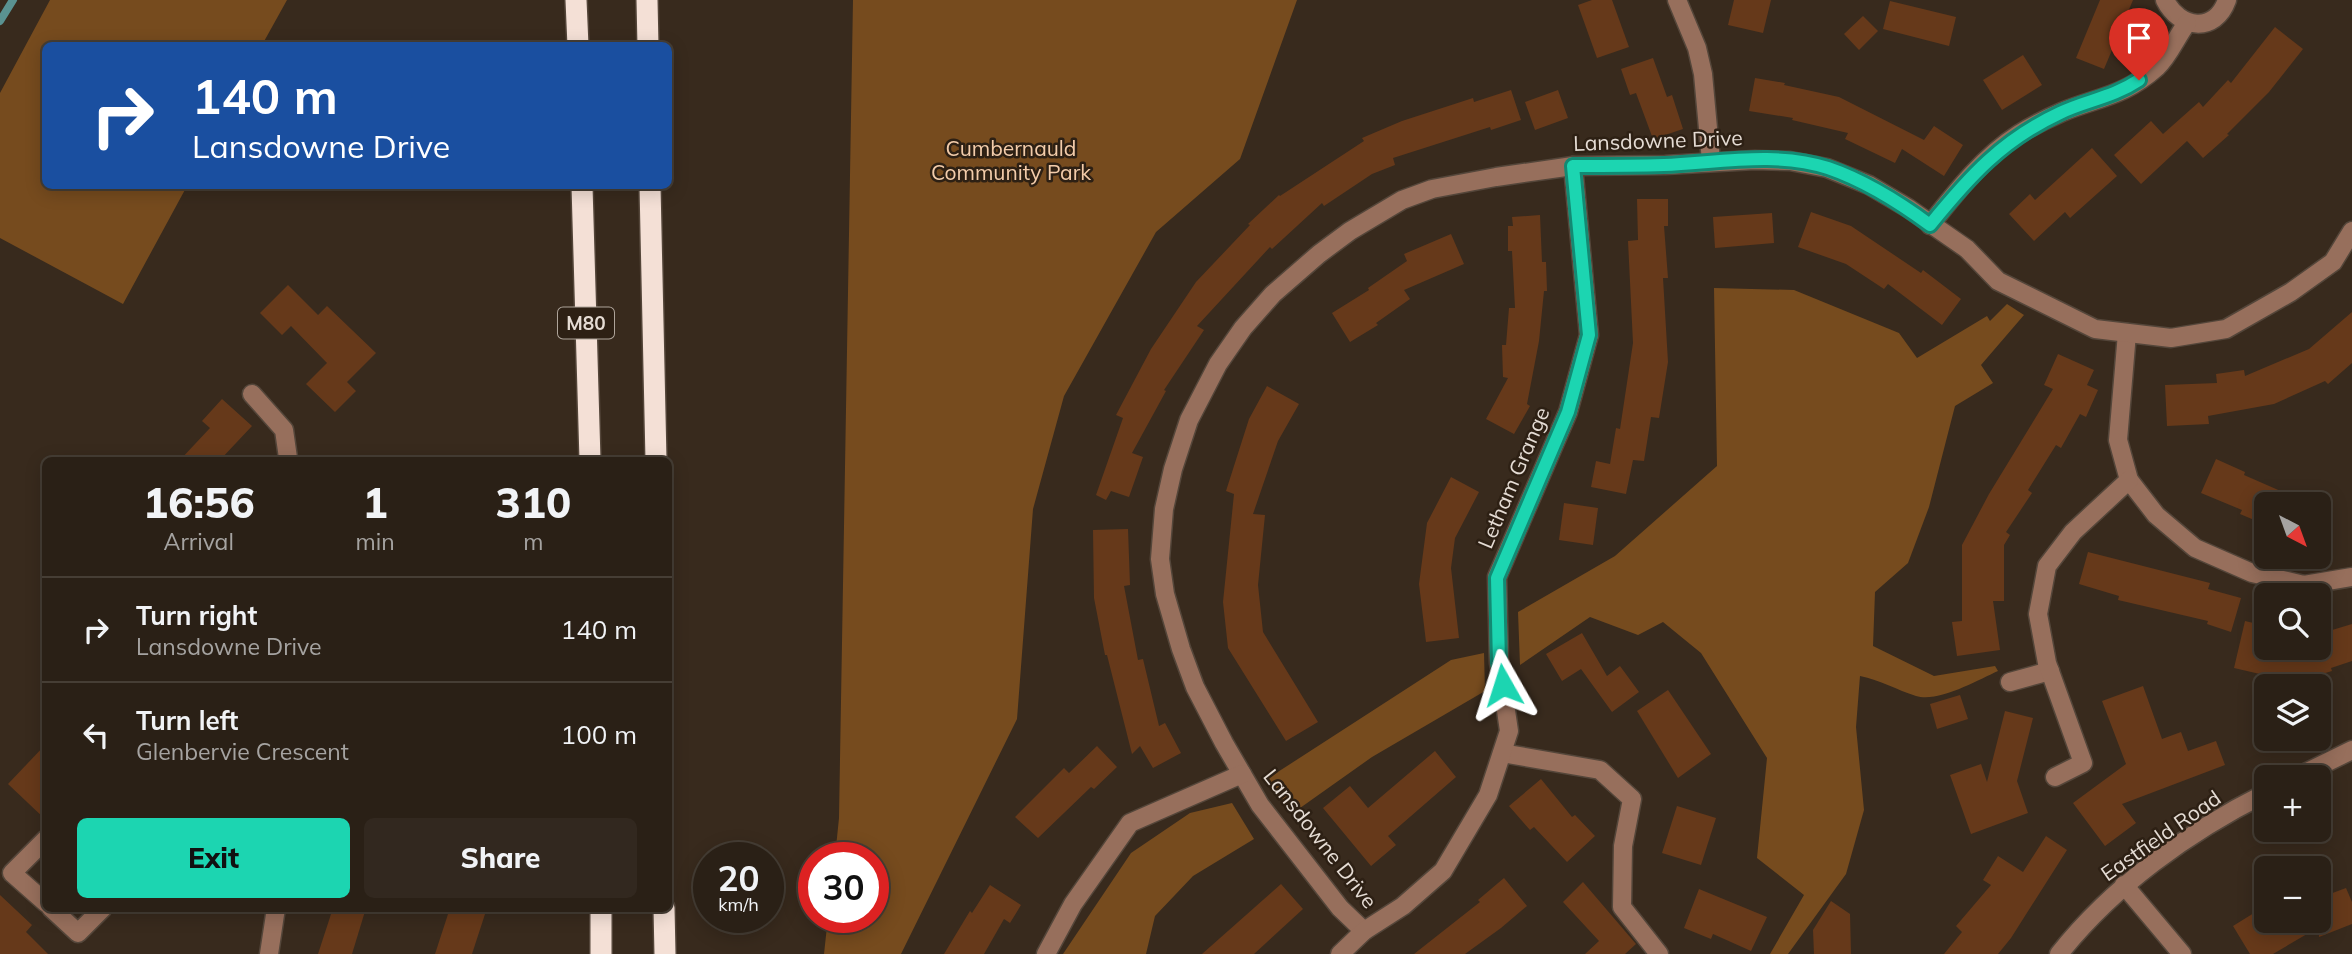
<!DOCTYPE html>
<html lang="en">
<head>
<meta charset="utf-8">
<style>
  body { margin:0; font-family:Mulish,sans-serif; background:#32281f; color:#f1f3f6; height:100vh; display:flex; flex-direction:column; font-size:26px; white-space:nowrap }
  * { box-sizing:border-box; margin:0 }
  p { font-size:23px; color:#a5a3a1 }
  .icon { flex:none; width:38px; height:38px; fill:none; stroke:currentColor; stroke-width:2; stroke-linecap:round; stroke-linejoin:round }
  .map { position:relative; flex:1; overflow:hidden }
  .sheet { position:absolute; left:42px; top:457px; width:630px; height:455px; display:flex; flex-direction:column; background:#2a2016; border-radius:10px; box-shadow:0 4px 18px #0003,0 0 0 2px #463e35 }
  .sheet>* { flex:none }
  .banner { position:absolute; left:42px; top:42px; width:630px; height:147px; border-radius:10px; box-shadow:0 4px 18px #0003,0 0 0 2px #463e35; background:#1a4fa0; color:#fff; overflow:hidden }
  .needle { width:46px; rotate:139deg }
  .controls { position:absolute; left:2254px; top:492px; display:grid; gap:14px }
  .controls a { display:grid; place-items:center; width:77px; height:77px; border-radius:10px; background:#2a2016; box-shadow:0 4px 18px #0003,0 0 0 2px #463e35; font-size:35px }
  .speed { position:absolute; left:693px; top:842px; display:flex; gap:14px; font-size:35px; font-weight:700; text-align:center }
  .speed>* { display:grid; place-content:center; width:91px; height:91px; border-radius:50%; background:#2a2016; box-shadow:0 4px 18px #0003,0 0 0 2px #463e35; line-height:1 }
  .speed small { font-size:18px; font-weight:400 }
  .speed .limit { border:10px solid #d22; background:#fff; color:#111 }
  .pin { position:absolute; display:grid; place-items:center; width:60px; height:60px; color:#fff; margin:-72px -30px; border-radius:50% 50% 50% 0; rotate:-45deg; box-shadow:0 0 7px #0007 }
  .pin .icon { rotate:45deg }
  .me { position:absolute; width:77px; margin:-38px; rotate:354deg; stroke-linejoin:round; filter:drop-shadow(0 0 5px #0008) }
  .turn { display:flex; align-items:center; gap:24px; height:147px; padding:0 35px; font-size:32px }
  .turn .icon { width:91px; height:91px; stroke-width:2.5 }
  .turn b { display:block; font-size:49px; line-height:60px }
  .eta { display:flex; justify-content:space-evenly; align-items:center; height:119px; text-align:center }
  .eta b { font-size:42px; font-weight:800; line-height:49px }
  .cta { display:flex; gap:14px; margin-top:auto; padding:14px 35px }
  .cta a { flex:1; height:80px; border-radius:10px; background:#1cd5b1; color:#111; font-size:28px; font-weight:800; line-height:80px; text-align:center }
  .cta a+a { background:#32281f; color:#f1f3f6 }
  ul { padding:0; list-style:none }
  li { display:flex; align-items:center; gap:21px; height:105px; padding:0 35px; border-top:2px solid #463e35 }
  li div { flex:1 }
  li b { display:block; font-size:26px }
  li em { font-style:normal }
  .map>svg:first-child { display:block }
  .green { fill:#764b1e }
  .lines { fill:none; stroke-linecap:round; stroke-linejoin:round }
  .stream { stroke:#5a9291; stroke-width:8 }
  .building { fill:#66391a }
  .minor-casing { stroke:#54463a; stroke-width:21 }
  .highway-casing { stroke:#54463a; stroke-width:24 }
  .minor { stroke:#976f5c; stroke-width:18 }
  .highway { stroke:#f4e0d6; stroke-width:21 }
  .route-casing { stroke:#128a73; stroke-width:18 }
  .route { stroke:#1cd5b1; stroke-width:12 }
  .labels { text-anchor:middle; stroke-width:5; stroke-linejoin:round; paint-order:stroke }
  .shield { fill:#2d2014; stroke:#aea49a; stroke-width:2 }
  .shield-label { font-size:19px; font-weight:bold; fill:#e5dcd4 }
  .street-label { font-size:21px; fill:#e5dcd4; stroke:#2d2014 }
  .park-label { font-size:21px; fill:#f3ccaa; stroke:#2d2014 }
</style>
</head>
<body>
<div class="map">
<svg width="2352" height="954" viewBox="0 0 2352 954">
  <rect width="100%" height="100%" fill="#382a1d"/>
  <g class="green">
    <path d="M 50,0 L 287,0 L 262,45 L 46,46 L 46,186 L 187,186 L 123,304 L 0,238 L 0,93 Z"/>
    <path d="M 853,0 L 1297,0 L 1240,159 L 1156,232 L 1064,396 L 1033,509 L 1017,719 L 901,954 L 824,954 L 828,917 L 873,917 L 873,858 L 835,857 L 839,818 Z"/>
    <path d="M 1714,288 L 1794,290 L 1899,333 L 1917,358 L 1987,316 L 1990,321 L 2007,304 L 2024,315 L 1981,365 L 1993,383 L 1955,406 L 1929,507 L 1908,563 L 1875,592 L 1873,646 L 1934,676 L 1995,666 L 1998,671 C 1978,680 1938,703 1916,696 C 1897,690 1880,680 1860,676 L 1856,727 L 1864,810 L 1846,874 L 1788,954 L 1770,954 L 1804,895 L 1757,858 L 1767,758 L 1701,653 L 1663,622 L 1638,635 L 1590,617 L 1520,665 L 1518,612 L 1615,556 L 1717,466 Z"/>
    <path d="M 1484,653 L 1485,691 L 1372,757 L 1293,813 L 1267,779 L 1451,660 Z"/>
    <path d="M 1232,803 L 1254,839 L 1193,876 L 1155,916 L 1146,954 L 1063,954 L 1131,853 L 1190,813 Z"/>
  </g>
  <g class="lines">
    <path class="stream" d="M 0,21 L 13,0"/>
  </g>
  <g class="building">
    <path d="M 1592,0 L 1612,0 L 1629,47 L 1597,58 L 1578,5 Z"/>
    <path d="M 1734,0 L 1771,0 L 1763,33 L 1728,25 Z"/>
    <path d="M 2100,0 L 2133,0 L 2104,69 L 2076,58 Z"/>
    <path d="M 1890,1 L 1956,17 L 1949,46 L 1883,29 Z"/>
    <path d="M 1863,16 L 1878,31 L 1859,50 L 1844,34 Z"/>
    <path d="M 2275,27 L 2303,49 L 2269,92 L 2227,134 L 2229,135 L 2203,158 L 2187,141 L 2141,184 L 2114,155 L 2151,121 L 2163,134 L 2199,102 L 2203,107 L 2228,80 L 2231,83 Z"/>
    <path d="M 2023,55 L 2042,85 L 2002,110 L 1983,80 Z"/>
    <path d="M 1653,58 L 1667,97 L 1672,95 L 1683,129 L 1653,139 L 1636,93 L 1630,95 L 1621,69 Z"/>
    <path d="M 1755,78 L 1785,83 L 1784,85 L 1839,97 L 1924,140 L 1934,126 L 1963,145 L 1944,176 L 1902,149 L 1895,163 L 1845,139 L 1848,133 L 1792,120 L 1793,118 L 1749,111 Z"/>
    <path d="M 1511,90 L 1521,120 L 1491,130 L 1490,127 L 1393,158 L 1395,165 L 1372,174 L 1324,206 L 1322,203 L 1272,249 L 1270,247 L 1197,326 L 1204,330 L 1164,390 L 1166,391 L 1132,453 L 1143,457 L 1129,497 L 1111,491 L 1106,500 L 1096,495 L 1123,418 L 1116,415 L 1151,349 L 1196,282 L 1250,225 L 1248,224 L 1279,195 L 1280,196 L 1364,141 L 1362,138 L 1402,121 L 1473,98 L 1474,102 Z"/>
    <path d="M 1558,90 L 1568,118 L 1535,130 L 1525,102 Z"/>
    <path d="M 2092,148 L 2117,176 L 2070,218 L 2065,212 L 2034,241 L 2009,214 L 2030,194 L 2035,200 Z"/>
    <path d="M 1637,199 L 1668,199 L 1668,226 L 1664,226 L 1668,278 L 1663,278 L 1668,362 L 1659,418 L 1651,417 L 1644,461 L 1633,460 L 1626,494 L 1591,487 L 1596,461 L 1610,464 L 1616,428 L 1620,429 L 1633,343 L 1628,241 L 1638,240 Z"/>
    <path d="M 1811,212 L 1851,226 L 1921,273 L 1923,270 L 1961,299 L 1942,325 L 1888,284 L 1884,289 L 1846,264 L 1798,247 Z"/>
    <path d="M 1772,213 L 1774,243 L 1715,248 L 1713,217 Z"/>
    <path d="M 1540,215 L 1542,262 L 1546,262 L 1547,291 L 1544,291 L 1539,341 L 1527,404 L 1530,406 L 1514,434 L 1486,419 L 1508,378 L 1503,377 L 1502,345 L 1506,345 L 1509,308 L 1515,308 L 1512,251 L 1508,251 L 1508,226 L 1513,226 L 1512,217 Z"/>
    <path d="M 1451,234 L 1464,264 L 1404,290 L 1410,299 L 1376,323 L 1378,325 L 1350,342 L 1332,313 L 1369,290 L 1368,288 L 1407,261 L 1404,254 Z"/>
    <path d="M 288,285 L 318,315 L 327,306 L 376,353 L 347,382 L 356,391 L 335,412 L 306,384 L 327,363 L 291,326 L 282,335 L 260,313 Z"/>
    <path d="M 2352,312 L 2352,363 L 2328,384 L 2325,381 L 2274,404 L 2208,416 L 2209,424 L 2167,426 L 2165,385 L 2217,383 L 2216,374 L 2244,370 L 2245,376 L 2309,349 Z"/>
    <path d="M 2058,354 L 2094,370 L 2087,385 L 2098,390 L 2086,417 L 2080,414 L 2061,448 L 2056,445 L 2028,490 L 2032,493 L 2006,532 L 2010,535 L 2004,545 L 2004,601 L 1993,601 L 2000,650 L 1957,656 L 1952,622 L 1962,621 L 1962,545 L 1989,494 L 2053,389 L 2044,385 Z"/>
    <path d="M 1267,386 L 1299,404 L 1278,441 L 1253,514 L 1265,515 L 1258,585 L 1263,632 L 1318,722 L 1286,741 L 1228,648 L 1223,602 L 1234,494 L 1226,491 L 1249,419 Z"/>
    <path d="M 222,399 L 252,426 L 220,460 L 180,460 L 210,428 L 202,421 Z"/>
    <path d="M 2216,459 L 2245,472 L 2244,475 L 2310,504 L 2266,504 L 2266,525 L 2240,514 L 2242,510 L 2201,493 Z"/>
    <path d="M 1451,477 L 1479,492 L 1455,538 L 1451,568 L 1459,638 L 1426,642 L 1419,584 L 1427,523 Z"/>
    <path d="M 1564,503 L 1598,508 L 1593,545 L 1559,540 Z"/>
    <path d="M 1128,529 L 1130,585 L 1124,586 L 1138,660 L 1143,659 L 1159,726 L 1165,723 L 1181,753 L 1153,768 L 1140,746 L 1132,754 L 1107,655 L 1105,655 L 1094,598 L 1093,530 Z"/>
    <path d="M 2088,552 L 2210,583 L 2208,589 L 2241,598 L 2231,632 L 2207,624 L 2208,621 L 2118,600 L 2119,596 L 2079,584 Z"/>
    <path d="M 2245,621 L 2266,626 L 2266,648 L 2319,648 L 2319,634 L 2352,624 L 2352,661 L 2331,668 L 2332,671 L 2295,682 L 2234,668 Z"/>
    <path d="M 1582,633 L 1607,676 L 1620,666 L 1639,692 L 1612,712 L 1581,669 L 1562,681 L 1546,654 Z"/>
    <path d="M 2143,686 L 2162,739 L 2181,732 L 2188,751 L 2216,741 L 2225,765 L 2122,804 L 2136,823 L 2105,846 L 2073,803 L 2126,764 L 2102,701 Z"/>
    <path d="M 1668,690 L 1711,754 L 1678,778 L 1637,711 Z"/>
    <path d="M 1960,695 L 1968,719 L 1937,729 L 1930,704 Z"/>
    <path d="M 2005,711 L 2033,718 L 2017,781 L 2028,813 L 1971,834 L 1950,775 L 1981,764 L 1987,782 Z"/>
    <path d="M 46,744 L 46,820 L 8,784 Z"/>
    <path d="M 1097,746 L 1117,767 L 1094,789 L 1091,787 L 1038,838 L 1015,817 L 1064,768 L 1069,773 Z"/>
    <path d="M 1435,751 L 1456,777 L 1388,836 L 1396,845 L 1371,866 L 1323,808 L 1350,786 L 1368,808 Z"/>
    <path d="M 1541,779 L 1572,817 L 1575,815 L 1595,836 L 1567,862 L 1534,827 L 1530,830 L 1509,806 Z"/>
    <path d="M 1677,806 L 1716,818 L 1701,865 L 1662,853 Z"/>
    <path d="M 2046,836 L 2067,850 L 2011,938 L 1998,954 L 1944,954 L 1962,932 L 1956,926 L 1991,885 L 1983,880 L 1998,856 L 2023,872 Z"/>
    <path d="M 1504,878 L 1527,906 L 1501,928 L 1465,954 L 1414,954 L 1480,902 L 1478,900 Z"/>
    <path d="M 1583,882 L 1636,944 L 1625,954 L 1585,954 L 1599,941 L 1563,902 Z"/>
    <path d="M 1281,884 L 1303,909 L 1254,954 L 1202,954 Z"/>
    <path d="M 990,885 L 1021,905 L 1010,923 L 1004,919 L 984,954 L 944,954 L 970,911 L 972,913 Z"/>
    <path d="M 2346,888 L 2352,902 L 2352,924 L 2319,937 L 2319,927 L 2273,954 L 2250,954 L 2233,926 L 2262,908 L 2266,915 L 2266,920 L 2319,920 L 2319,898 Z"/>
    <path d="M 1699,889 L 1767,917 L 1751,951 L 1713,934 L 1711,939 L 1684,928 Z"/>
    <path d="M 0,895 L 32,925 L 26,932 L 48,954 L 0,954 Z"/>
    <path d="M 1831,901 L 1850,914 L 1851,954 L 1814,954 L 1813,930 Z"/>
    <path d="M 333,908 L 366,908 L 352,954 L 318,954 Z"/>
    <path d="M 450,908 L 487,908 L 472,954 L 435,954 Z"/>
  </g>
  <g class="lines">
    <defs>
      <g id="minor">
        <path d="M 1677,0 L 1697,48 L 1703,74 L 1711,161"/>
        <path d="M 2165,0 C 2179,29 2215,34 2227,0"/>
        <path d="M 1930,225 C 1956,192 1983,157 2019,134 C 2032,126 2048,118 2062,112 C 2099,97 2125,96 2157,67 C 2169,56 2177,36 2187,23"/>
        <path d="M 2127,333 L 2118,440 L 2129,480 L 2156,515 L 2195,548 L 2252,573 L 2304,585 L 2352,577"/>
        <path d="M 252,394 L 284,430 L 288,458 L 286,460"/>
        <path d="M 2010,682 L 2050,671"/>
        <path d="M 1502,753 L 1600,770 L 1632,799 L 1623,846 L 1622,907 L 1659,954"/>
        <path d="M 2055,777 L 2083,763 L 2047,663 L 2038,614 L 2047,566 L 2073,532 L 2129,480"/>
        <path d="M 2297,777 L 2352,750"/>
        <path d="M 46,839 L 12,873 L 46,903"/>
        <path d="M 2124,885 L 2182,954"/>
        <path d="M 51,908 L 78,933 L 103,908"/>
        <path d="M 1364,931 L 1340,908 L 1260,805 L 1224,743 L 1195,687 L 1181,649 L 1165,594 L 1160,559 L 1164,509 L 1173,469 L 1189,420 L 1218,364 L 1243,328 L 1273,294 L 1319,254 L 1350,231 L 1402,200 L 1432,189 L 1496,177 L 1573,166 L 1665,165 L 1755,160 L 1790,161 L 1827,168 L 1869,185 L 1908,208 L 1967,249 L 1998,281 L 2095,329 L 2171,338 L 2226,329 L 2291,292 L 2333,262 L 2352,231"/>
        <path d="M 269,954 L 276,908"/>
        <path d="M 1046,954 L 1073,904 L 1130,823 L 1242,774"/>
        <path d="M 1340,954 L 1364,931 L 1403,906 L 1443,871 L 1488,795 L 1509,731 L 1499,663 L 1497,577 L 1568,412 L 1589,335 L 1573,166"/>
        <path d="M 2059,954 C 2113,886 2188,832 2266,793"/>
      </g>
      <g id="highway">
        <path d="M 576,0 L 578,46"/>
        <path d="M 647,0 L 648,46"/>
        <path d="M 582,186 L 590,460"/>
        <path d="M 650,186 L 656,460"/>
        <path d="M 601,908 L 601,954"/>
        <path d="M 664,908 L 665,954"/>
      </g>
    </defs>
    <use href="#minor" class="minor-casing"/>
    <use href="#highway" class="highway-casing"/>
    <use href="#minor" class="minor"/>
    <use href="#highway" class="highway"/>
  </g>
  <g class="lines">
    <defs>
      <path id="route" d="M 1503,685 L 1499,663 L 1497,578 L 1568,412 L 1589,335 L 1573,166 C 1603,166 1634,166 1664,165 C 1717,163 1776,151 1828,168 C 1866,181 1899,202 1930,225 C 1969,177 2002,140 2060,113 C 2087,100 2112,98 2139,80"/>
    </defs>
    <use href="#route" class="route-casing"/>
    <use href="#route" class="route"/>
  </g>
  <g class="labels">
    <rect class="shield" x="558" y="307.5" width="56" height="31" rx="5"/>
    <g class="shield-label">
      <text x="586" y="330">M80</text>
    </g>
    <g class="street-label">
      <text transform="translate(1658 141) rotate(-2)" y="7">Lansdowne Drive</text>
      <text transform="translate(1514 478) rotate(-67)" y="7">Letham Grange</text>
      <text transform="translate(2161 836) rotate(-35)" y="7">Eastfield Road</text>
      <text transform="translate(1320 839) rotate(52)" y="7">Lansdowne Drive</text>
    </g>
    <g class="park-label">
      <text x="1011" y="156">Cumbernauld<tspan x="1011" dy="24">Community Park</tspan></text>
    </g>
  </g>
</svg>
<div class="controls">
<a><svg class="needle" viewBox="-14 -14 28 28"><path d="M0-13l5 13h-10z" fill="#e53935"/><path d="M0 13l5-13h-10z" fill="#a5a3a1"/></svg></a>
<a><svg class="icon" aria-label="search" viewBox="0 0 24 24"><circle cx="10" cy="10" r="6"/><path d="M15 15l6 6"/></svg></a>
<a><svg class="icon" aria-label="layers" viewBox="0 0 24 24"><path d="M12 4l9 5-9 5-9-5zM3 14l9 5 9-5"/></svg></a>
<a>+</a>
<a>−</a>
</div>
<div class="speed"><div>20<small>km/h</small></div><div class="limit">30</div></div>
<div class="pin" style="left:2139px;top:80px;background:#d93025"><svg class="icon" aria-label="arrive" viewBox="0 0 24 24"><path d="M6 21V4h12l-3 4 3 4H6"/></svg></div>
<svg class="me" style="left:1503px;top:685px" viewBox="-20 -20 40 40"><path d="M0-17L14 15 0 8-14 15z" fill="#1cd5b1" stroke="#fff" stroke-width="4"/></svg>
<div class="banner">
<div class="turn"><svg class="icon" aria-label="right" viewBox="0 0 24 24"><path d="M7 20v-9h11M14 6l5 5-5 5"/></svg><div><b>140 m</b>Lansdowne Drive</div></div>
</div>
<section class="sheet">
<div class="eta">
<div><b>16:56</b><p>Arrival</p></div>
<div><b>1</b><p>min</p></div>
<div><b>310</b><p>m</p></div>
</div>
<ul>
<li><svg class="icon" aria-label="right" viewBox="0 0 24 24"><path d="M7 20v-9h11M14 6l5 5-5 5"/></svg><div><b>Turn right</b><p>Lansdowne Drive</p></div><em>140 m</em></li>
<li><svg class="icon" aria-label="left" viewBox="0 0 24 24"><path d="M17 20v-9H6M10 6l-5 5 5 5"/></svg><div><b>Turn left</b><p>Glenbervie Crescent</p></div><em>100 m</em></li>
</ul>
<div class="cta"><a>Exit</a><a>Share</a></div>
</section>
</div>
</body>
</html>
